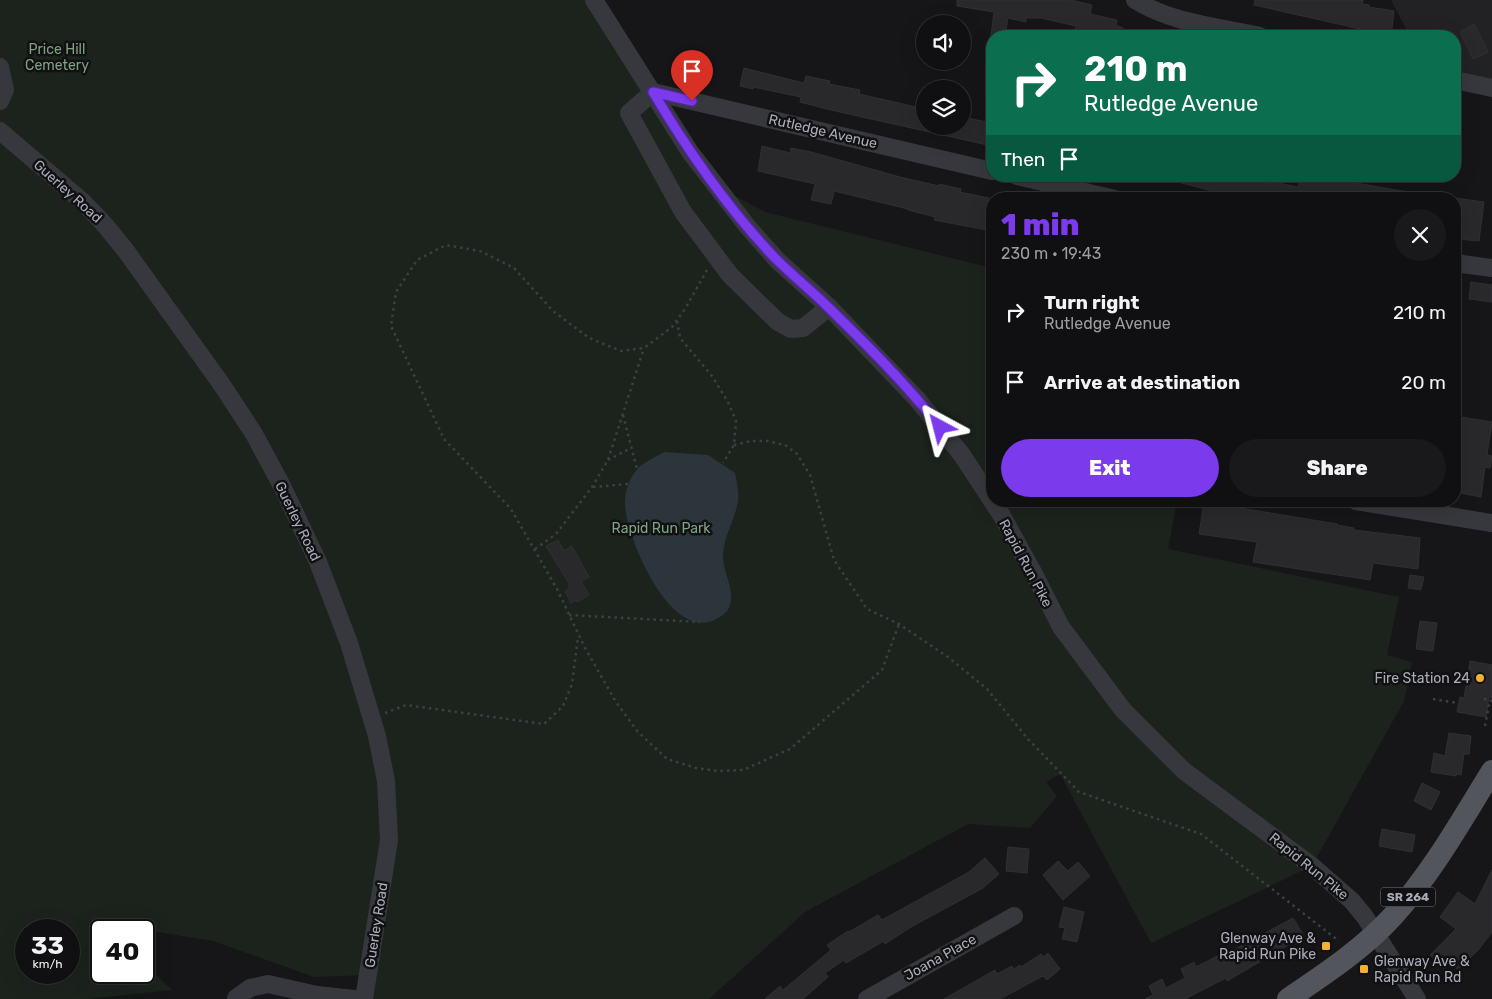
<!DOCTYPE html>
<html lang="en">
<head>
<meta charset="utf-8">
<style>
  body { margin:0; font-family:Rubik,sans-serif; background:#19191b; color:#f1f3f6; height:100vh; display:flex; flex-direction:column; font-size:19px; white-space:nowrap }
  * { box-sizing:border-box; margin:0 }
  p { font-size:16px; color:#9c9d9f }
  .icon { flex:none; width:28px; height:28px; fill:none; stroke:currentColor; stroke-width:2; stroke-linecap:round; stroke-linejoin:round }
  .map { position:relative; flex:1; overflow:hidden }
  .sheet { position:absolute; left:986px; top:192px; width:475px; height:315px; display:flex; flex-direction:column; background:#101012; border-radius:20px; box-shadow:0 5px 20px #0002,0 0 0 1px #303032 }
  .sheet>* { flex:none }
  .guide { position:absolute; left:986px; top:30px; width:475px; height:152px; border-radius:20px; box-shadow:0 5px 20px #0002,0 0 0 1px #303032; background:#0b6e4f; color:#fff; overflow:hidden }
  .fabs { position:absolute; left:916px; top:15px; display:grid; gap:10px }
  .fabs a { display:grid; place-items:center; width:55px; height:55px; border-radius:50%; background:#101012; box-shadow:0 5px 20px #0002,0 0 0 1px #303032; font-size:25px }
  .speed { position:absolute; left:15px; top:919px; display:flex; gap:10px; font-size:25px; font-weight:700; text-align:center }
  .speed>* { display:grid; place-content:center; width:65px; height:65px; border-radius:50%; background:#101012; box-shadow:0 5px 20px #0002,0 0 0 1px #303032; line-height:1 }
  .speed small { font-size:12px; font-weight:400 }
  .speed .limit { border:2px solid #111; border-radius:8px; background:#fff; color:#111 }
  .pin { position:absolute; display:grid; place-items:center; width:42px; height:42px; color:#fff; margin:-51px -21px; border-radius:50% 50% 50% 0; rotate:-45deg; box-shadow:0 0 5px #0007 }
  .pin .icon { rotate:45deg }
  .me { position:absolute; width:55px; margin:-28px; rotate:322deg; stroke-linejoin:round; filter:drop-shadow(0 0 4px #0008) }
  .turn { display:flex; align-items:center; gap:18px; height:105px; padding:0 15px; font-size:22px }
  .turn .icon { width:65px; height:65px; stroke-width:2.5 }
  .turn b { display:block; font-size:35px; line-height:42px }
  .then { display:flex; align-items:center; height:48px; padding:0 15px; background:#0003; gap:10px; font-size:19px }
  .round { display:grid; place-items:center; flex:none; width:52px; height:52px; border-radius:26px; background:#19191b }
  .head { display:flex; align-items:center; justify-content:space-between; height:85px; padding:0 15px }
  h1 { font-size:30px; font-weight:800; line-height:38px; color:#7c3aed }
  .button { display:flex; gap:10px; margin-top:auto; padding:10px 15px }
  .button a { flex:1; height:58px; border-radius:30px; background:#7c3aed; color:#fff; font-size:20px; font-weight:800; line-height:58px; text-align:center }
  .button a+a { background:#19191b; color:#f1f3f6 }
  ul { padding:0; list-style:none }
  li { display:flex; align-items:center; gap:15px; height:70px; padding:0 15px }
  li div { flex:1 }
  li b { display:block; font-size:19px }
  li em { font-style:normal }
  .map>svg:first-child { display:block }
  .built { fill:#222225 }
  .green { fill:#1c231d; fill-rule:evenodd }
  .water { fill:#2c353c }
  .building { fill:#29292c; stroke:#303034 }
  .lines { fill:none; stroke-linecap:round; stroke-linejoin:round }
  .path { stroke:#3d3f44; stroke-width:2.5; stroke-dasharray:2.5 4; stroke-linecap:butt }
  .minor { stroke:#37383d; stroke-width:18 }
  .major { stroke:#53555c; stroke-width:22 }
  .route-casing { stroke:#51269a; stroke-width:12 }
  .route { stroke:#7c3aed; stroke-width:9 }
  .poi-dot { fill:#f2b134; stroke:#111113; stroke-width:2 }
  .labels { text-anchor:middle; stroke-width:5; stroke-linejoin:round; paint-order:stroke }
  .shield { fill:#111113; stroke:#7b7e86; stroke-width:1 }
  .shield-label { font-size:12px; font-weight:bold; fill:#a8adb8 }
  .park-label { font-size:14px; fill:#7fa381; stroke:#111113 }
  .street-label { font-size:14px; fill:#a8adb8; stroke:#111113 }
  .poi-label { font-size:14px; fill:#a8adb8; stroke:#111113; text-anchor:end }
</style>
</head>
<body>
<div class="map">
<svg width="1492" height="999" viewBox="0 0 1492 999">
  <rect width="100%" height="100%" fill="#161618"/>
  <path class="built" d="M 1391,0 L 1492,0 L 1492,88 L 1455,80 L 1455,36 L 1410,36 Z"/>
  <path class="green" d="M 0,0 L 594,0 L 713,184 L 765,212 L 992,268 L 992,501 L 1177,501 L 1168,549 L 1399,597 L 1387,655 L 1412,662 L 1404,701 L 1312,866 L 1151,943 L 1060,774 L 1046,782 L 1057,796 L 1030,828 L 968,824 L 805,912 L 709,999 L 364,999 L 368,975 L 314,977 L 213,941 L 139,929 L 101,930 L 101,972 L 144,972 L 144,963 L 172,990 L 86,999 L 0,999 ZM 26,930 L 69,930 L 69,972 L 26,972 Z"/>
  <path class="water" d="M 664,452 L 708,455 L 735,473 C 737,483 740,496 737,506 C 733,524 723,538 723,557 C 723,573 735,589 730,605 C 728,612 723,615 718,618 C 672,647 625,536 625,503 C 625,492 629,479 636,471 C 641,463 656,457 664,452 Z"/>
  <g class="building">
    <path d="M 957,0 L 1071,0 L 1092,5 L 1090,14 L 1117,20 L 1116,25 L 1123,28 L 1121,36 L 1074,36 L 1076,26 L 1041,18 L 1026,18 L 1026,22 L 1008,18 L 1005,36 L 991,36 L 994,12 L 957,6 Z"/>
    <path d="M 1255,0 L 1363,0 L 1362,4 L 1369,5 L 1369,7 L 1394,11 L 1391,36 L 1254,5 Z"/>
    <path d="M 1474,24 L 1488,52 L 1473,59 L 1460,32 Z"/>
    <path d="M 744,68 L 804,83 L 806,76 L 830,81 L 829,84 L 860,90 L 859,94 L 925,109 L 925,126 L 962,126 L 962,117 L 992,123 L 992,146 L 831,110 L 800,102 L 801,97 L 753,87 L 753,89 L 740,86 Z"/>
    <path d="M 762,146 L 790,153 L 791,148 L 811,152 L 900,177 L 939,186 L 939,184 L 961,189 L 960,192 L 989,198 L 988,203 L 992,205 L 987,230 L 934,220 L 935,217 L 908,210 L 908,209 L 834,191 L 831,204 L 811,200 L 815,184 L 758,171 Z"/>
    <path d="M 1175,176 L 1235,176 L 1267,184 L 1268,181 L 1298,187 L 1300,176 L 1315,176 L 1408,192 L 1407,199 L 1244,199 L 1174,181 Z"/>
    <path d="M 1455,198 L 1484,202 L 1479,241 L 1457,239 L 1459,221 L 1455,221 Z"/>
    <path d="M 1471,282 L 1492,285 L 1492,302 L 1469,299 Z"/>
    <path d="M 1455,416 L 1492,422 L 1487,455 L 1492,456 L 1492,458 L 1490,468 L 1485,467 L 1481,497 L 1455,492 Z"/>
    <path d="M 1204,502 L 1337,524 L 1337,525 L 1354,528 L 1354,530 L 1420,538 L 1418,569 L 1373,563 L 1370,580 L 1253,562 L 1257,542 L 1199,534 Z"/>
    <path d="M 558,540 L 564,551 L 572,546 L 589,577 L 581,581 L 589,595 L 577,602 L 576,600 L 571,603 L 565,591 L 570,589 L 568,586 L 570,585 L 546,546 Z"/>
    <path d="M 1410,575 L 1424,577 L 1421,590 L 1408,588 Z"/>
    <path d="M 1420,621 L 1437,623 L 1433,651 L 1416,649 Z"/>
    <path d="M 1470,661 L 1492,665 L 1492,698 L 1489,697 L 1486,717 L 1457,712 L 1460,697 L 1464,698 Z"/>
    <path d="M 1449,733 L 1471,736 L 1469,754 L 1464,754 L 1461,775 L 1456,774 L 1456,776 L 1431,772 L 1434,753 L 1445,756 Z"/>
    <path d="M 1422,783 L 1440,792 L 1431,810 L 1414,801 Z"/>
    <path d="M 1382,829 L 1415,835 L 1412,852 L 1379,846 Z"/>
    <path d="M 1008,847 L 1029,849 L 1027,873 L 1006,871 Z"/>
    <path d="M 985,858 L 999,874 L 983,888 L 911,927 L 885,944 L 884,941 L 846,963 L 844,960 L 825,973 L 828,977 L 803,999 L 765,999 L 780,986 L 783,990 L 831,950 L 827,945 L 848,931 L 849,932 L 878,915 L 882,920 L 969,872 Z"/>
    <path d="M 1058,861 L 1068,871 L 1078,862 L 1090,876 L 1063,900 L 1043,875 Z"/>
    <path d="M 1492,870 L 1492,932 L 1479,949 L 1458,970 L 1451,962 L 1444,969 L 1430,955 L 1456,929 L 1440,917 L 1458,892 L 1475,904 Z"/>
    <path d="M 1064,907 L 1084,912 L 1077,942 L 1062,939 L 1065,928 L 1059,927 Z"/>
    <path d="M 1293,918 L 1304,936 L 1227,981 L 1226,978 L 1185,999 L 1145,999 L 1153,995 L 1149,986 L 1162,979 L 1166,988 L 1185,978 L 1181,969 L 1194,962 L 1196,967 L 1229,950 L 1230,952 Z"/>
    <path d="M 1048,953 L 1060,969 L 1047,980 L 1043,976 L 1000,999 L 944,999 L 995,970 L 997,974 L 1012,966 L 1014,969 L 1020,965 L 1021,967 L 1041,954 L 1044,957 Z"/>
  </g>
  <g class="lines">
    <g class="path">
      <path d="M 707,270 L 685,309 L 672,327 L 644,348 L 621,351 L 589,338 L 553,311 L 514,268 L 480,251 L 446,245 L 417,260 L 396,292 L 391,326 L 444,439 L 511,509 L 557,589 L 585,648 L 616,702 L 638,732 L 667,759 L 696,768 L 718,771 L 743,770 L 790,749 L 882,670 L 899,624"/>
      <path d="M 677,321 L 680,338 L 712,376 L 728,402 L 736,421 L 734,445 L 723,463"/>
      <path d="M 623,415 L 637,469"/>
      <path d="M 734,445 L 751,441 L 767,441 L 785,445 L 797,454 L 810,475 L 834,560 L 867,609 L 899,624 L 948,657 L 987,689 L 1028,739 L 1079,792 L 1201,834 L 1339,941"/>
      <path d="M 608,460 L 629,449"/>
      <path d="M 593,487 L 628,484"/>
      <path d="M 535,549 L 556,534 L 592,487 L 608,460 L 644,348"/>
      <path d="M 569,615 L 700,622"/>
      <path d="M 1433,699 L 1458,703"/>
      <path d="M 1484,699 L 1492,701"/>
      <path d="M 385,713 L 406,705 L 544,724 L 563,706 L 572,684 L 578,637"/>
      <path d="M 1485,726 L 1490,700"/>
    </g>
    <g class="minor">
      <path d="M 594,0 L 690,152 L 747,226 L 777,260 L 829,307 L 917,399 L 962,455 L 1002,516 L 1034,574 L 1061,627 L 1123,710 L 1184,771 L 1312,866 L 1352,901 L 1365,917 L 1417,999"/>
      <path d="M 1135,0 C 1171,23 1219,27 1260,36"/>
      <path d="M 0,67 L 5,90 L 0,101"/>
      <path d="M 1455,80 L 1492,88"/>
      <path d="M 0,131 L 82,201 L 105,225 L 126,251 L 222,385 L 254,434 L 282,486 L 318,562 L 349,643 L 377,736 L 386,781 L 389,840 L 364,999"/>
      <path d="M 1017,176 L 1115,199"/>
      <path d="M 1455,263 L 1492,268"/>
      <path d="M 829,307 L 803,328 L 791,329 L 778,322 L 730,275 L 683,212 L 629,113 L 653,92 L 992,171"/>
      <path d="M 1356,501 L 1492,523"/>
      <path d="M 236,998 L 250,988 L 268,984 L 317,995 L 354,999"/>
      <path d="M 867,999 L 1014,916"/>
    </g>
    <path class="major" d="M 1288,999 C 1325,974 1363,949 1393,916 C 1432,873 1461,821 1492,771"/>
  </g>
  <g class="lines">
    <defs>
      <path id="route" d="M 692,101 L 653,92 C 688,151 728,209 776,259 C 793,276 812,291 829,308 C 868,346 906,384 940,427"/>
    </defs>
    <use href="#route" class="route-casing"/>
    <use href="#route" class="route"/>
  </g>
  <g class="poi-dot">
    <circle cx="1480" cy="678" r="5"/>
    <rect x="1321" y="941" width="10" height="10" rx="2.5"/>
    <rect x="1359" y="964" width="10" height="10" rx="2.5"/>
  </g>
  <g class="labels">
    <rect class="shield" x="1380.5" y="887.5" width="55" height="19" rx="4"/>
    <g class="shield-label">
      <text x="1408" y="901">SR 264</text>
    </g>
    <g class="park-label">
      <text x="57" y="54">Price Hill<tspan x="57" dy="16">Cemetery</tspan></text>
      <text x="661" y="533">Rapid Run Park</text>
    </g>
    <g class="street-label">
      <text transform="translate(823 131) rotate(13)" y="5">Rutledge Avenue</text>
      <text transform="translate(68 191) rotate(42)" y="5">Guerley Road</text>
      <text transform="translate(298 521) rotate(64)" y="5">Guerley Road</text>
      <text transform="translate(1026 563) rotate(62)" y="5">Rapid Run Pike</text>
      <text transform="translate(1309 866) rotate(39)" y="5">Rapid Run Pike</text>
      <text transform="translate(376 925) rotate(-81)" y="5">Guerley Road</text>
      <text transform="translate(940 957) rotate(-29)" y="5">Joana Place</text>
    </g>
    <g class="poi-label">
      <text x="1470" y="683">Fire Station 24</text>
      <text x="1316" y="943">Glenway Ave &amp;<tspan x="1316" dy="16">Rapid Run Pike</tspan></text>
      <text x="1374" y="966" text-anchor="start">Glenway Ave &amp;<tspan x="1374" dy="16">Rapid Run Rd</tspan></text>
    </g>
  </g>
</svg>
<div class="fabs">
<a><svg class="icon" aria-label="sound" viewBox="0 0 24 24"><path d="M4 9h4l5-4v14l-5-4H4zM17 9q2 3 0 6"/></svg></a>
<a><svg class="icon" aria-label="layers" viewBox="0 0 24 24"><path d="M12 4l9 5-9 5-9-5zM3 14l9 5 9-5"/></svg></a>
</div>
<div class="speed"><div>33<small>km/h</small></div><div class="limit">40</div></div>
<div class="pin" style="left:692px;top:101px;background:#d93025"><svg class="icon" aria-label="arrive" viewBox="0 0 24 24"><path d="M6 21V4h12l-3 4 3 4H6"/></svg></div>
<svg class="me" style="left:940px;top:427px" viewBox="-20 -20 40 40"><path d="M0-17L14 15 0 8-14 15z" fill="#7c3aed" stroke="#fff" stroke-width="4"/></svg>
<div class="guide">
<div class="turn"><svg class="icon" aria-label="right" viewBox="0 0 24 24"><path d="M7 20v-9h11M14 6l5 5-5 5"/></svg><div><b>210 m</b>Rutledge Avenue</div></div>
<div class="then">Then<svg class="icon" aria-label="arrive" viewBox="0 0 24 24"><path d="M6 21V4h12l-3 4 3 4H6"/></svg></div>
</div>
<section class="sheet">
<div class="head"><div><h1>1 min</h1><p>230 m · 19:43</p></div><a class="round"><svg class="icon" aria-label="close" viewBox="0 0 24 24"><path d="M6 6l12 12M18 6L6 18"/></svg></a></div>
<ul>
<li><svg class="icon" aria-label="right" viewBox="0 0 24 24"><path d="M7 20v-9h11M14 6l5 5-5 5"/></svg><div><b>Turn right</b><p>Rutledge Avenue</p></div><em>210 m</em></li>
<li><svg class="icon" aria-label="arrive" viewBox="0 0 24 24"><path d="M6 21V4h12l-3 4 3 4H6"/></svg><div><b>Arrive at destination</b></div><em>20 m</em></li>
</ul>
<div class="button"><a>Exit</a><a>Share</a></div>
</section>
</div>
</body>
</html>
